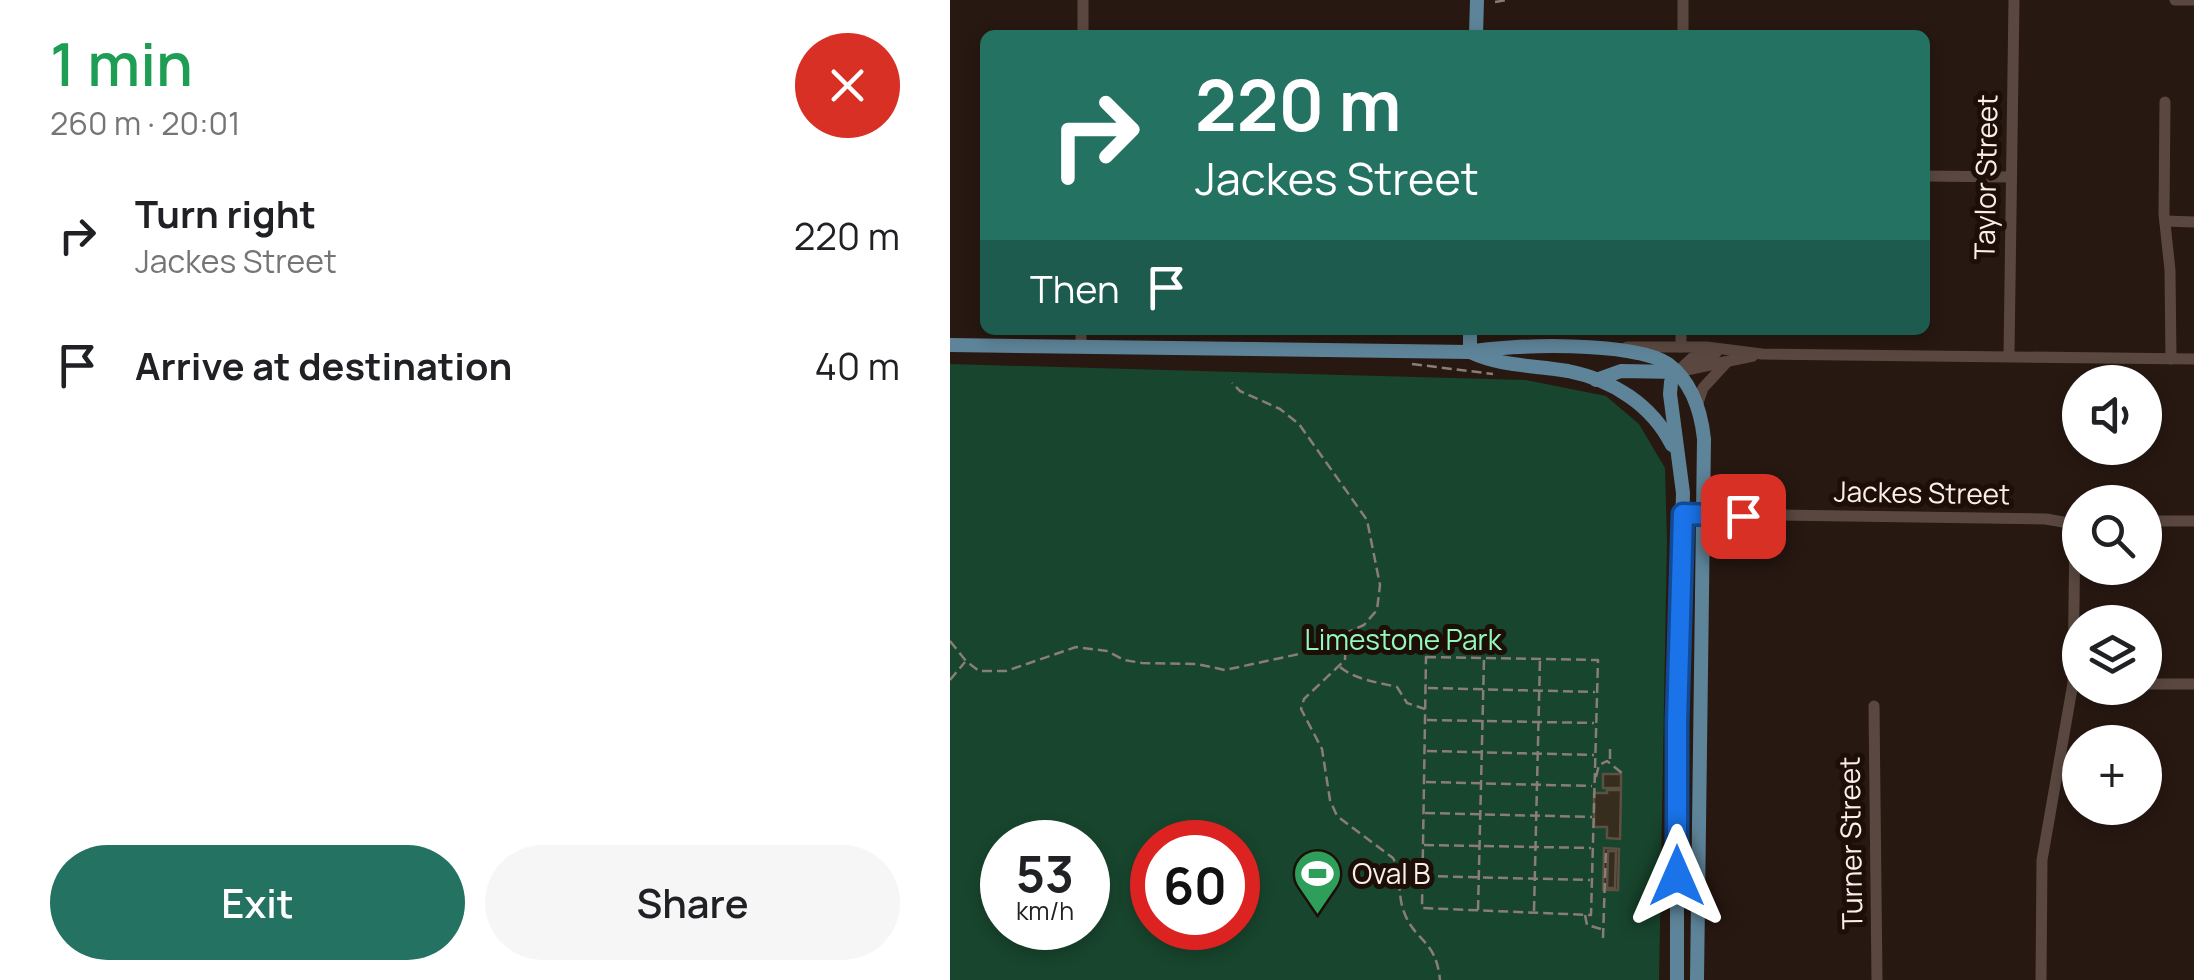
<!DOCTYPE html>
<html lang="en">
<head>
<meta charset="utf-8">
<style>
  body { margin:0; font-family:Manrope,sans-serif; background:#f6f6f6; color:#202124; height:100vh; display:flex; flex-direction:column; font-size:38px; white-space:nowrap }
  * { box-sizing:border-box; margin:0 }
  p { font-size:32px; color:#757577 }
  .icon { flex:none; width:55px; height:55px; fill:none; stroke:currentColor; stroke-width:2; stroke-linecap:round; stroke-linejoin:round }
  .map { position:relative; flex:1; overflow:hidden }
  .side { display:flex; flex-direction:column; background:#fff; width:950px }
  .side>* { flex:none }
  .hud { position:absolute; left:30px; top:30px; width:950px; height:305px; border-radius:15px; box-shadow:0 5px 15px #0003; background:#237262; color:#fff; overflow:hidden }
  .tools { position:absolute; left:1112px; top:365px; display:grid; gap:20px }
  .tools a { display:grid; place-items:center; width:100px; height:100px; border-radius:50%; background:#fff; box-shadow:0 5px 15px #0003; font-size:50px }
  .speed { position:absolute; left:30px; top:820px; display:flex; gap:20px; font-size:50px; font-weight:700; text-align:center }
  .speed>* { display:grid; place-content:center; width:130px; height:130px; border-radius:50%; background:#fff; box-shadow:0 5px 15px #0003; line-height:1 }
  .speed small { font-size:25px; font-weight:400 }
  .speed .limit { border:15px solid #d22; background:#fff; color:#111 }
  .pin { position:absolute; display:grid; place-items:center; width:85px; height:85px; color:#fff; margin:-42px; border-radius:20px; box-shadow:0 5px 15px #0006 }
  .me { position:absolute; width:110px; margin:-55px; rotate:0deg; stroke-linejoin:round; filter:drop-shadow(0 0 8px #0008) }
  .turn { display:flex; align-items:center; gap:35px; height:210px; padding:0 50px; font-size:45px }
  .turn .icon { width:130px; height:130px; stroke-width:2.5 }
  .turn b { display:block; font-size:70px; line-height:85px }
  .then { display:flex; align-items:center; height:95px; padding:0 50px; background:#0003; gap:20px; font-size:38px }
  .round { display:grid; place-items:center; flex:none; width:105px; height:105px; border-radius:52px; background:#f6f6f6 }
  .head { display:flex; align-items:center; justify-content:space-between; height:170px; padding:0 50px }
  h1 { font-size:60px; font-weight:600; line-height:75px; color:#1e9e55 }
  .action { display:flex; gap:20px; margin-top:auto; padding:20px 50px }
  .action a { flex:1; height:115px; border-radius:60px; background:#237262; color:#fff; font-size:40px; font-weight:600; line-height:115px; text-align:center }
  .action a+a { background:#f6f6f6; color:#202124 }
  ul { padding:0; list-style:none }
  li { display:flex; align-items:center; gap:30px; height:130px; padding:0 50px }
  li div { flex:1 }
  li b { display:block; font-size:38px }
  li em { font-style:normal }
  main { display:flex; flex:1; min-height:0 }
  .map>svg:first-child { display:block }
  .green { fill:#18452d; fill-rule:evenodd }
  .building { fill:#372d1f; stroke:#5b5041; stroke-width:2.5 }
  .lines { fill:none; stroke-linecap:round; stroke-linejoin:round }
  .path { stroke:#8a7d77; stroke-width:2.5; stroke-dasharray:10 5; stroke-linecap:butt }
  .minor { stroke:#5a4840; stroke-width:11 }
  .major { stroke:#5e8499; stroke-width:14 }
  .route-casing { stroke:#114b97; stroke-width:25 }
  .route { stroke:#1a73e8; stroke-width:18 }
  .labels { text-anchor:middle; stroke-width:10; stroke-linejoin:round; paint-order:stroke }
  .street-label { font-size:28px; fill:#fbefea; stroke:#1d0f08 }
  .park-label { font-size:28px; fill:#92f9bd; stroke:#1d0f08 }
  .poi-label { font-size:28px; fill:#fbefea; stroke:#1d0f08; text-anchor:start }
</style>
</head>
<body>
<main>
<section class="side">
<div class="head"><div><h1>1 min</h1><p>260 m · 20:01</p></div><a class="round" style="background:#d93025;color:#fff"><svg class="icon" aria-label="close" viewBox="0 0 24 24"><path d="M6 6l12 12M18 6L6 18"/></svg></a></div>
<ul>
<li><svg class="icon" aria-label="right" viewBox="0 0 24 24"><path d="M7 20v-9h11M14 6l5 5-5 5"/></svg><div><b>Turn right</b><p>Jackes Street</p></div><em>220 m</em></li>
<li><svg class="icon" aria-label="arrive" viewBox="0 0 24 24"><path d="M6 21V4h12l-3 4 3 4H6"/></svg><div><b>Arrive at destination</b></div><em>40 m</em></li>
</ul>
<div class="action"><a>Exit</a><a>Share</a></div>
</section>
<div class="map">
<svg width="1244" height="980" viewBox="0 0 1244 980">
  <rect width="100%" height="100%" fill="#271811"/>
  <path class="green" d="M 0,364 L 576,380 L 656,396 L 689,424 L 715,468 L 717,541 L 709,980 L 0,980 ZM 52,842 L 138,842 L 138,928 L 52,928 ZM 202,842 L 288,842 L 288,928 L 202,928 Z"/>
  <g class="building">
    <rect x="653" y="774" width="18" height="14"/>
    <path d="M 657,790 L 671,790 L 670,839 L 657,838 L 657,827 L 644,827 L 644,793 L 657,793 Z"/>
    <path d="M 654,848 L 669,849 L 668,890 L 653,890 Z"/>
    <path d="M 658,851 L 666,851 L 665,888 L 657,888 Z"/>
  </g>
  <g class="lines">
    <g class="path">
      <path d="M 545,2 L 557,0"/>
      <path d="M 462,364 L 543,374"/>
      <path d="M 396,635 L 395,660 L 354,699 L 351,709 L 372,749 L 380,800 L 387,816 L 443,858 C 452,875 447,894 454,912 C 465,942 486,939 490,980"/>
      <path d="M 0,641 L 16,661 L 29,671 L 56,671 L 126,647 L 157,651 L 174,660 L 192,663 L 247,664 L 275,670 L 349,654 L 414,625 L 427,610 L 430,585 L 417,520 L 349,424 L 330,409 L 290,391 L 282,383"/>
      <path d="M 476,657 L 648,660 L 641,915 L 472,908 Z"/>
      <path d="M 390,667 C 406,680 427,682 447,687 L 457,703 L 475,709"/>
      <path d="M 0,680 L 15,662"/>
      <path d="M 478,688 L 645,692"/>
      <path d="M 477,720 L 644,723"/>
      <path d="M 477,751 L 644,755"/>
      <path d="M 660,759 L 660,744"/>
      <path d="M 646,777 L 649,765 L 657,761 L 672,773"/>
      <path d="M 476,782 L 642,786"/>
      <path d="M 475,813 L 642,817"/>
      <path d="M 474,845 L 641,848"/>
      <path d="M 473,876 L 640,880"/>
      <path d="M 528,910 L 534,659"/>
      <path d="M 584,911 L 590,659"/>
      <path d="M 635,915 L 637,925 L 651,929"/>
      <path d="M 653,938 L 656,848"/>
    </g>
    <g class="minor">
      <path d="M 1225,0 L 1244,0"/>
      <path d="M 133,35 L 133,0"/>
      <path d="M 733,35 L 733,0"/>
      <path d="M 1215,102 L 1214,214 L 1220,270 L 1221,359"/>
      <path d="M 975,176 L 1061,177"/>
      <path d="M 1215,221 L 1244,222"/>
      <path d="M 131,347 L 131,330"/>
      <path d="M 677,347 L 757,347 L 812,354 L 1244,359"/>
      <path d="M 731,347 L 731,330"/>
      <path d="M 1059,355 L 1064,0"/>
      <path d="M 727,372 L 803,356"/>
      <path d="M 727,372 L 742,358 L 766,353"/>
      <path d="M 747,406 L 753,388 L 776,363"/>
      <path d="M 753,514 L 1096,519 L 1130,525"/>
      <path d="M 1195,521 L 1244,521"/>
      <path d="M 1195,684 L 1244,684"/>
      <path d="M 924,706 L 927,980"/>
      <path d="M 1091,980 L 1092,860 L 1123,683 L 1125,526"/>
    </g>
    <g class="major">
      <path d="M 526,35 L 527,0"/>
      <path d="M 0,345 L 520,352 C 559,344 686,341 718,364 C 742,382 751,411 754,439 L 747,980"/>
      <path d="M 520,352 C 552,367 584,365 618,371 C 663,380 702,405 722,445"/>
      <path d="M 520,352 L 520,330"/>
      <path d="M 727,372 L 721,382 L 720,394 L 733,493 L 727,722 L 727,980"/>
      <path d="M 646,380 L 671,371 L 727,372"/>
    </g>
  </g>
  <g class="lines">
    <defs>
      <path id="route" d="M 727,876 L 727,722 L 733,514 L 793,516"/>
    </defs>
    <use href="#route" class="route-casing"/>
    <use href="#route" class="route"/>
  </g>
  <defs>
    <symbol id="stadium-pin" viewBox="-11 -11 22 30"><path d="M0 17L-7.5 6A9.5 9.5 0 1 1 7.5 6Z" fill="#2e9e5b" stroke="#1d0f08"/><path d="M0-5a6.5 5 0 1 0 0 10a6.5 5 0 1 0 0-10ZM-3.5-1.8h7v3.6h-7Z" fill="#fff"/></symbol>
  </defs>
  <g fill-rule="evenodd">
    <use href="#stadium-pin" x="340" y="846" width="55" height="75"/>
  </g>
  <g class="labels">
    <g class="street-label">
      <text transform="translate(1036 177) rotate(-89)" y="10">Taylor Street</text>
      <text transform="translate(972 493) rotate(1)" y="10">Jackes Street</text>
      <text transform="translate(901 843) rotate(-91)" y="10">Turner Street</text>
    </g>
    <g class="park-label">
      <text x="453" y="650">Limestone Park</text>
    </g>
    <g class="poi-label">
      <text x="402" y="884">Oval B</text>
    </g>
  </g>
</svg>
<div class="tools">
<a><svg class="icon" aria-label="sound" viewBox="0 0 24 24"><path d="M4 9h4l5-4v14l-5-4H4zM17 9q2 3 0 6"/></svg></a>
<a><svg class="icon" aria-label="search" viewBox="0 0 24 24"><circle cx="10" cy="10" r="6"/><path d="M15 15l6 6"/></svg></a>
<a><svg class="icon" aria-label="layers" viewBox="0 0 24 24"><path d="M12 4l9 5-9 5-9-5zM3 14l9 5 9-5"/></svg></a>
<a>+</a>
</div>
<div class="speed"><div>53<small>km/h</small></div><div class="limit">60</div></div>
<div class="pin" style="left:793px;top:516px;background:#d93025"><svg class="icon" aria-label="arrive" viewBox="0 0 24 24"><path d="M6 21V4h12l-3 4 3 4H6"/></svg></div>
<svg class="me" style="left:727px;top:876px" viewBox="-20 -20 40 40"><path d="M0-17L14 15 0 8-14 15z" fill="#1a73e8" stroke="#fff" stroke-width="4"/></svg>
<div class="hud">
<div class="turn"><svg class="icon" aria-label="right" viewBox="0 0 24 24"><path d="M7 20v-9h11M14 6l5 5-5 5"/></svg><div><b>220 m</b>Jackes Street</div></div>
<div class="then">Then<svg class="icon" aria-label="arrive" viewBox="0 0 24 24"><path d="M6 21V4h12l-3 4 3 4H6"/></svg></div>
</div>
</div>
</main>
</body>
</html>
